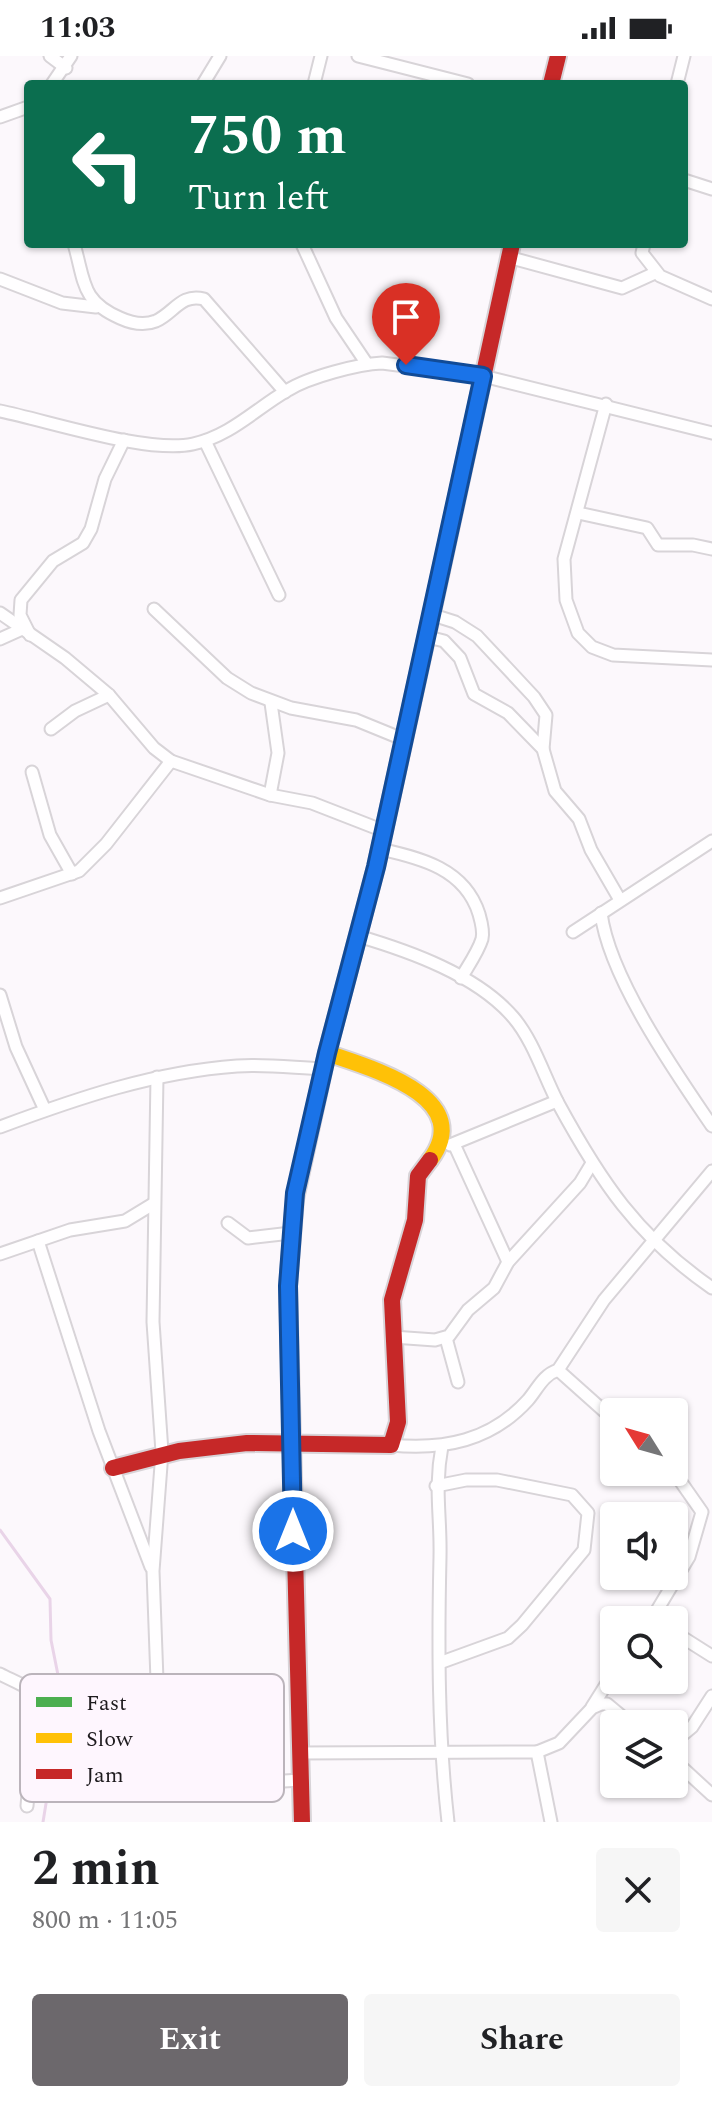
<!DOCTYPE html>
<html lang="en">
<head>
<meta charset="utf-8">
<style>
  body { margin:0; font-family:Spectral,serif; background:#f6f6f6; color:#202124; height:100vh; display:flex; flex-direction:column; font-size:30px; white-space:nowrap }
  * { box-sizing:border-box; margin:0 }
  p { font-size:26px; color:#757577 }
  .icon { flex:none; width:44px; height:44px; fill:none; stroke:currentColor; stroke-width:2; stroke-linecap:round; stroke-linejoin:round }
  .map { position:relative; height:1766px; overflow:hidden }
  .side { display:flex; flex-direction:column; background:#fff; flex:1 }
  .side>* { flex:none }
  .banner { position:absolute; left:24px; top:24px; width:664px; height:168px; border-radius:8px; box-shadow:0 2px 6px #0004; background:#0b6e4f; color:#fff; overflow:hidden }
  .needle { width:52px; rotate:307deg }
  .tools { position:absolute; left:600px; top:1342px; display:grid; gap:16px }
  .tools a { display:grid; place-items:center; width:88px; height:88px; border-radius:8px; background:#fff; box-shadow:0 2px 6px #0004; font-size:40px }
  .pin { position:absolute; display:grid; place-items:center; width:68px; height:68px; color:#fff; margin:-82px -34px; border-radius:50% 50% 50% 0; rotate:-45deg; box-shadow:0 0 8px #0007 }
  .pin .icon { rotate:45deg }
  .me { position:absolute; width:88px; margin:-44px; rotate:0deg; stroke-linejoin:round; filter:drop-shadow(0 0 6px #0008) }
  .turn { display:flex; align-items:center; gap:28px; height:168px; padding:0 32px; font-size:36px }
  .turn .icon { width:104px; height:104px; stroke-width:2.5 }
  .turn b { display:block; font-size:56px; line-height:68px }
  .round { display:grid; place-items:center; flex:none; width:84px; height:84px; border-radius:8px; background:#f6f6f6 }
  .summary { display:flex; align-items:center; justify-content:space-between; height:136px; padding:0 32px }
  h1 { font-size:48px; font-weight:700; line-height:60px }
  .action { display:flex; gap:16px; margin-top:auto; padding:16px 32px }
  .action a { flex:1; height:92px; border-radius:8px; background:#6c686c; color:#fff; font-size:32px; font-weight:700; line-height:92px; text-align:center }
  .action a+a { background:#f6f6f6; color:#202124 }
  .status { display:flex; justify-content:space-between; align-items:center; height:56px; padding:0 40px; background:#fff; direction:ltr }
  .status svg { height:22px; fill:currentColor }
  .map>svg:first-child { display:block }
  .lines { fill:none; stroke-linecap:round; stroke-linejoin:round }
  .stream { stroke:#e9d4e8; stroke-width:3 }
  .street-casing { stroke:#d8d4d8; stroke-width:15 }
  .fast-casing { stroke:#d8d4d8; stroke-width:20 }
  .slow-casing { stroke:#d8d4d8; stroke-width:20 }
  .jam-casing { stroke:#d8d4d8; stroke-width:20 }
  .street { stroke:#fffeff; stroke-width:11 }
  .fast { stroke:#4caf50; stroke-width:16 }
  .slow { stroke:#ffc107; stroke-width:16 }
  .jam { stroke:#c62828; stroke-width:16 }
  .route-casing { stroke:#114b97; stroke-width:20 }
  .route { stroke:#1a73e8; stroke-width:14 }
  .key { fill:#fef6fe; stroke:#bbb4bb; stroke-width:2 }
  .key-label { font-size:22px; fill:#1e1b1e }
</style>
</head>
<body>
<div class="status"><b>11:03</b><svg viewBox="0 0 49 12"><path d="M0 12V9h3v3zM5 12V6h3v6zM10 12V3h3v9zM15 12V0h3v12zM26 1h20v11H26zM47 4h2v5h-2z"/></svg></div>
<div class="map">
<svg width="712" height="1766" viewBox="0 0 712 1766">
  <rect width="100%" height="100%" fill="#fcf8fc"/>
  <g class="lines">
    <path class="stream" d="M 0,1474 L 50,1543 L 51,1584 L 60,1629 L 57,1680 L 43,1766"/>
    <defs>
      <g id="street">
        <path d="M 50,0 L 66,12"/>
        <path d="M 358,0 L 468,28"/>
        <path d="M 52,28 L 71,0"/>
        <path d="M 203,28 L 220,0"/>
        <path d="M 314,28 L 321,0"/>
        <path d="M 677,28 L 684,0"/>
        <path d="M 0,61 L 28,51"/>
        <path d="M 684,124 L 712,133"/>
        <path d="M 74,188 C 85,226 81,245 120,262 C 131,267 144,270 156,265 C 174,257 181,237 204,243 L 285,336"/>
        <path d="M 302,188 L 336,262 L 367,308"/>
        <path d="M 644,188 L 642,197 L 660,220 L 712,243"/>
        <path d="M 508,201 L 622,232 L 655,217"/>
        <path d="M 0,223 L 62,247 L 96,251"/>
        <path d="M 606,348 L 564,503 L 566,544 L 578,577 L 592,591 L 613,599 L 712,604"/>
        <path d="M 0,355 C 49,365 148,398 193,388 C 232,379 255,353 288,334 C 309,321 358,308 382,307 L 483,320 L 712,377"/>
        <path d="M 205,385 L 279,539"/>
        <path d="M 578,457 L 647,472 L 658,489 L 693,489 L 712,493"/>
        <path d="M 154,553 L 227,622 L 251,637 L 291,652 L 356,664 L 405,684"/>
        <path d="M 0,557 L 65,602 L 109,639 L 154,692 L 171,705 L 270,739 L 312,747 L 384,775"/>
        <path d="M 433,559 L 455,566 L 477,580 L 534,641 L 546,659 L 543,693"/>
        <path d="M 30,579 L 20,559 L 21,544 L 53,505 L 83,487 L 91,473 L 105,423 L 124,384"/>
        <path d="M 428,581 L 444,585 L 460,602 L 474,638 L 508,657 L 543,693 L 555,735 L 579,763 L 591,794 L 620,844"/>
        <path d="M 0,583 L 20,574"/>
        <path d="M 51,673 L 75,655 L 109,639"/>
        <path d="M 32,716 L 50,779 L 72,818"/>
        <path d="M 270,739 L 278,697 L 271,647"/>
        <path d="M 380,793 C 421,802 465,813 479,858 C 481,865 484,875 482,883 C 478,896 468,910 461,922"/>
        <path d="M 0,842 L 79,815 L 106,788 L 171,705"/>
        <path d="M 601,857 C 609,921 675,1016 712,1070"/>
        <path d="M 573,876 L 712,785"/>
        <path d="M 358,880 C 409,895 477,919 513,961 C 533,984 544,1020 558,1047 C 601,1126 637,1180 712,1232"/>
        <path d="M 0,939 L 16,991 L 45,1054"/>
        <path d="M 157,1021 L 153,1266 L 162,1396 L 153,1515 L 161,1733"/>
        <path d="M 0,1071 C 78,1042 154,1016 237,1010 C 266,1008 295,1012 324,1013"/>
        <path d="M 454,1088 L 508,1206"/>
        <path d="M 450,1089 L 557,1045"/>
        <path d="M 228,1167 L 248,1182 L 291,1177"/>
        <path d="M 38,1185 L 99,1375 L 151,1511"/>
        <path d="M 0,1198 L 70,1174 L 125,1165 L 153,1148"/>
        <path d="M 393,1281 L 435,1284 L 449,1280 L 468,1254 L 494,1232 L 508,1206 L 580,1127 L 592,1107"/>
        <path d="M 446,1282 L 458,1326"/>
        <path d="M 558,1314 L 614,1364"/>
        <path d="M 674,1374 L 680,1366"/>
        <path d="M 391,1389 C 444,1394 491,1385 528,1344 C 538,1332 543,1319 558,1314 L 604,1244 L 712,1115"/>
        <path d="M 442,1390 C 434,1433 441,1460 440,1501 C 438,1589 438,1678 448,1766"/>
        <path d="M 436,1430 L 466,1424 L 497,1424 L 572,1439 L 588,1457 L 584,1494 L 522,1569 L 508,1582 L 442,1606"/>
        <path d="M 658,1564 L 656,1556 L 689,1501 L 702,1456 L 674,1416"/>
        <path d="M 674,1576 L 712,1600"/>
        <path d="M 0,1618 C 13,1625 40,1635 47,1648 C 60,1671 36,1698 31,1719 C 28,1729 28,1740 27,1750"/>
        <path d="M 592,1651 L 614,1616"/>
        <path d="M 674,1686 L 692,1671 L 712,1640"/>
        <path d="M 537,1696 L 559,1687 L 592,1652 L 601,1648 L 607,1648 L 631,1668"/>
        <path d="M 299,1697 L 537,1696 L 551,1766"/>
        <path d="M 674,1704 L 712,1739"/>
        <path d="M 63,1738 L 301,1724"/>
      </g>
      <path id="fast" d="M 295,1143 L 327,997 L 376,811 L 441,515"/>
      <path id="slow" d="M 327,997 C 370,1012 477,1041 430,1104"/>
      <g id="jam">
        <path d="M 551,28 L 558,0"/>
        <path d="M 441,515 L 512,188"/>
        <path d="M 295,1143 L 288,1230 L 302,1766"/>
        <path d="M 113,1412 L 179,1395 L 247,1387 L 391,1389 L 398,1366 L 392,1244 L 415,1164 L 418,1120 L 430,1104"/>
      </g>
    </defs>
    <use href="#street" class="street-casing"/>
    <use href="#fast" class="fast-casing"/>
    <use href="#slow" class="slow-casing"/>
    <use href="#jam" class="jam-casing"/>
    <use href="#street" class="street"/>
    <use href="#fast" class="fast"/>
    <use href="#slow" class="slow"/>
    <use href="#jam" class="jam"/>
  </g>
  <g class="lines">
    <defs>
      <path id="route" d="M 293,1475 L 288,1230 L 295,1137 L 327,997 L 376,811 L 483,320 L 406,309"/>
    </defs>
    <use href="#route" class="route-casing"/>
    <use href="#route" class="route"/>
  </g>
  <rect x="20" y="1618" width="264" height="128" rx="12" class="key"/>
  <rect x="36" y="1641" width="36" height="10" fill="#4caf50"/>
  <rect x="36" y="1677" width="36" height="10" fill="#ffc107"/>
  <rect x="36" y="1713" width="36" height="10" fill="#c62828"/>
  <g class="key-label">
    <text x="86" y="1654">Fast</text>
    <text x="86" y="1690">Slow</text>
    <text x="86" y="1726">Jam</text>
  </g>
</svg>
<div class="tools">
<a><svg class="needle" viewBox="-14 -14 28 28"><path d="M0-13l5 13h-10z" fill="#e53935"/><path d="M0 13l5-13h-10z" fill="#757577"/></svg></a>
<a><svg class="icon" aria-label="sound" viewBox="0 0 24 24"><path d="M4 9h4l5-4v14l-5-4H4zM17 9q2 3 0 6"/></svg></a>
<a><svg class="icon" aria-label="search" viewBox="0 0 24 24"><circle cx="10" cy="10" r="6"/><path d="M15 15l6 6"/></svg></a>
<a><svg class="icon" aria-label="layers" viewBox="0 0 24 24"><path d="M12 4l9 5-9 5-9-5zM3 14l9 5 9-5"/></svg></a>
</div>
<div class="pin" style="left:406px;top:309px;background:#d93025"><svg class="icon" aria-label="arrive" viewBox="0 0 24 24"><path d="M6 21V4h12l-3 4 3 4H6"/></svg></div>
<svg class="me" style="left:293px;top:1475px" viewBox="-20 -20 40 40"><circle r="17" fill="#1a73e8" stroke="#fff" stroke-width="3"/><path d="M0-11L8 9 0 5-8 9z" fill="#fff"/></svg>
<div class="banner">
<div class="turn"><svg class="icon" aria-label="left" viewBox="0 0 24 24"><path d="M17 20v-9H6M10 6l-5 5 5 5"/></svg><div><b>750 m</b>Turn left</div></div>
</div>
</div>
<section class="side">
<div class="summary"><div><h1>2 min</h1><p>800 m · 11:05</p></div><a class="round"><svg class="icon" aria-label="close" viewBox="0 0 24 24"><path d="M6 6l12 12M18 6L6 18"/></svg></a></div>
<div class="action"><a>Exit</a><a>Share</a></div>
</section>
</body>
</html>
